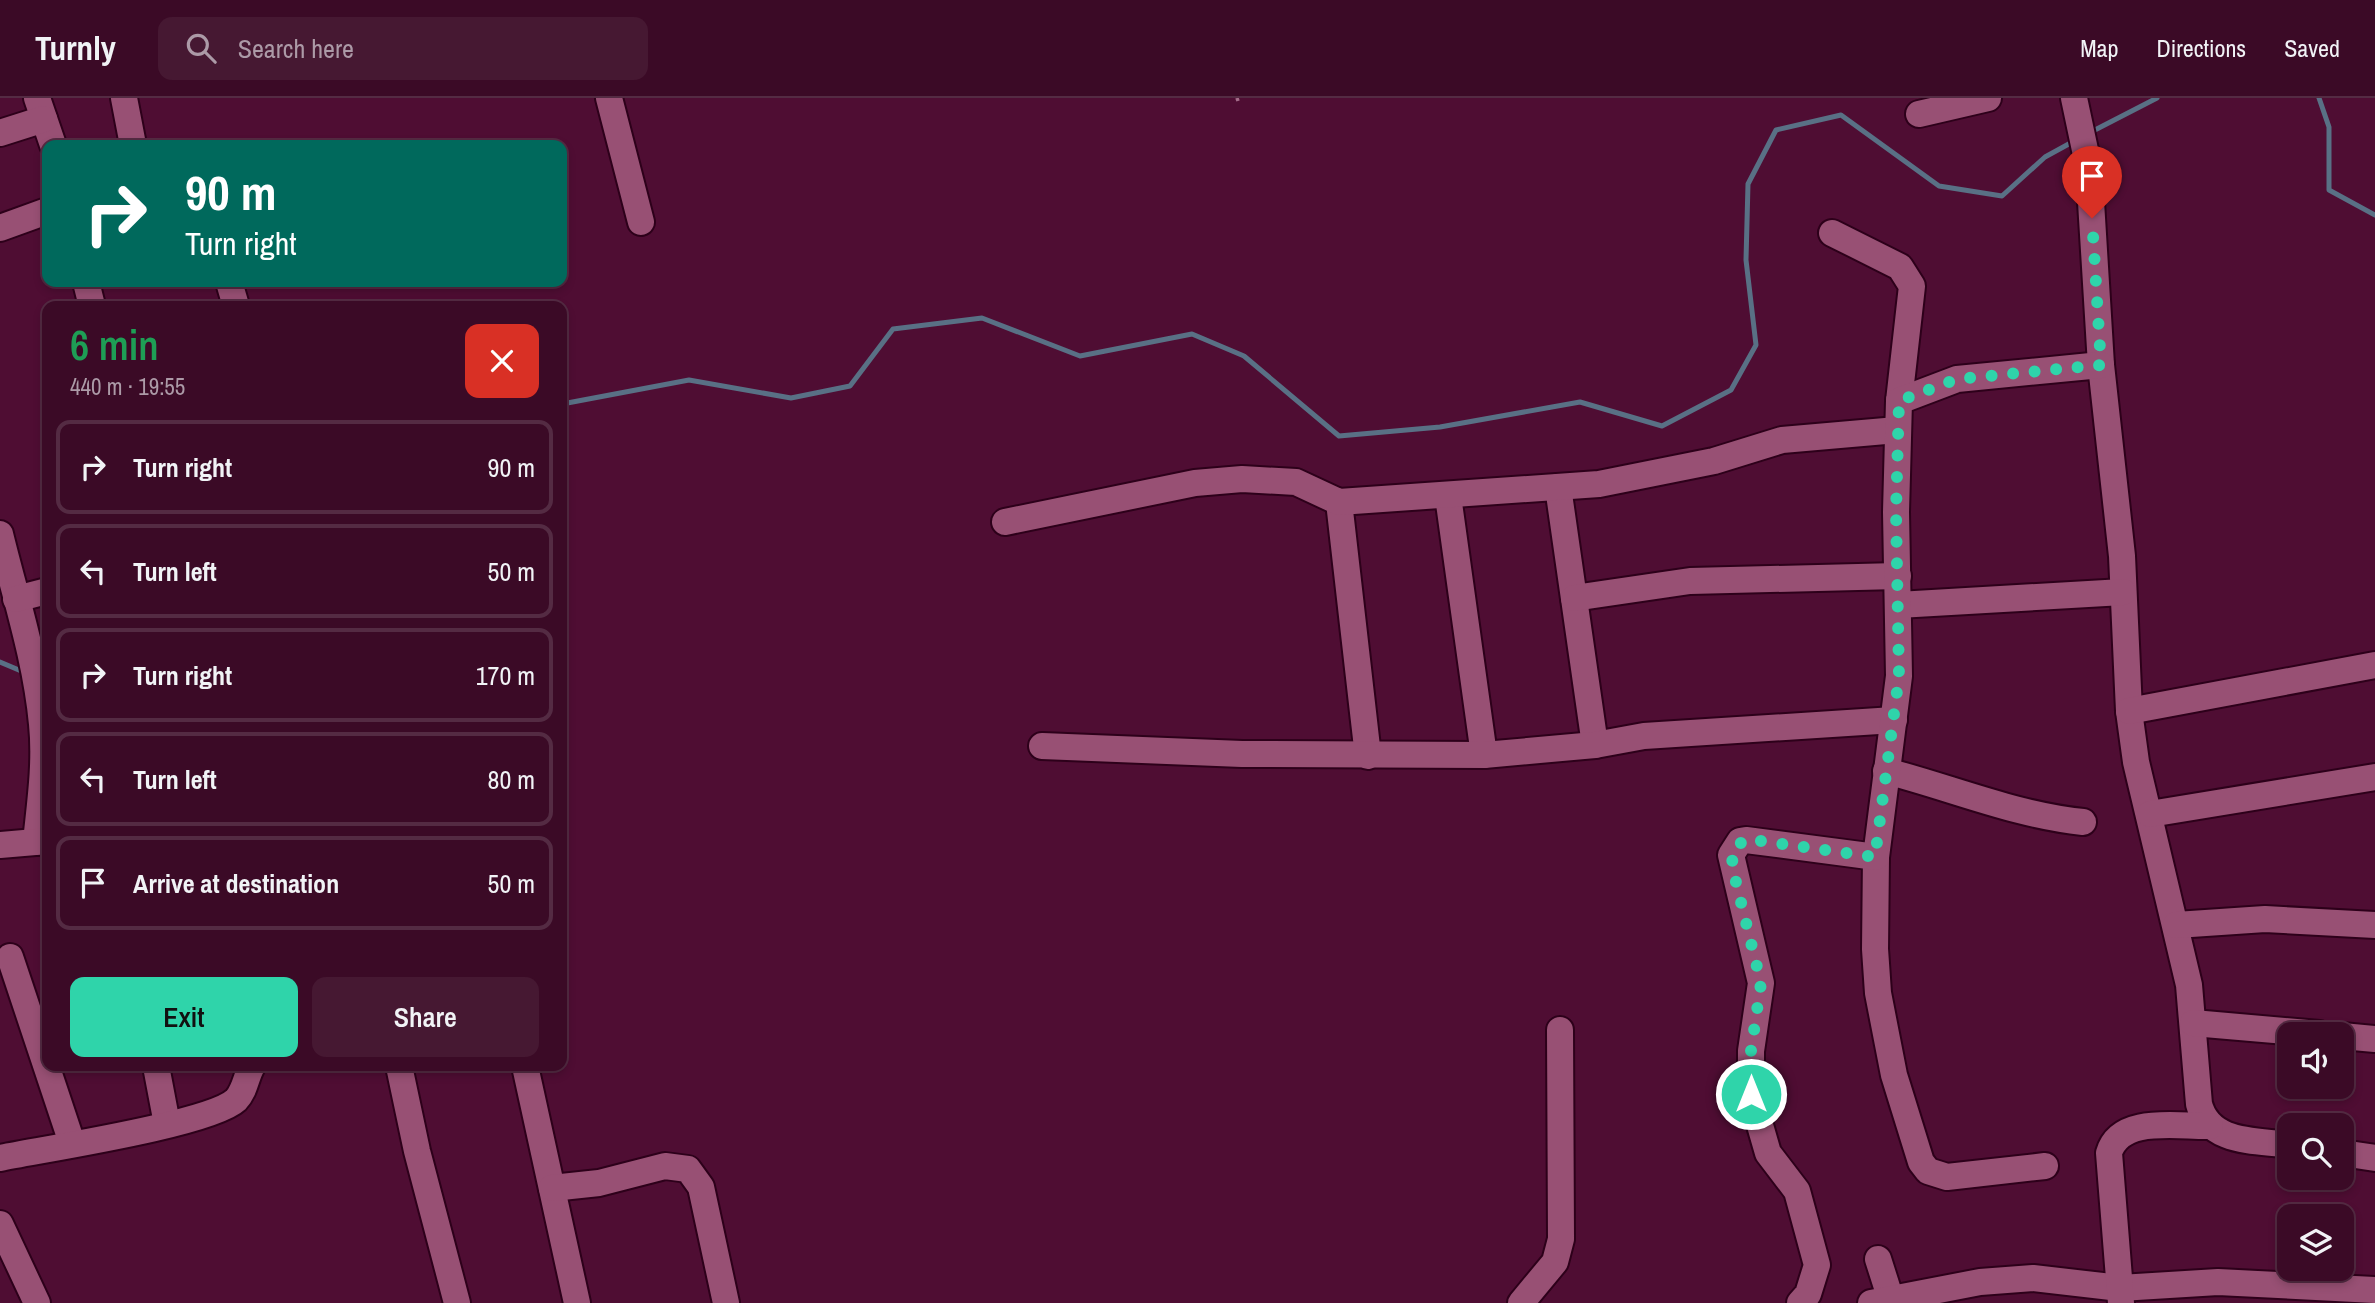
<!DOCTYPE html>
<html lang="en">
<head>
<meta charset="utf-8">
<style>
  body { margin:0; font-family:"Archivo Narrow",sans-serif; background:#461832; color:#f1f3f6; height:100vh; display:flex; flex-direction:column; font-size:26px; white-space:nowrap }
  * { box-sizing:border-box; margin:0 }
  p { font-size:23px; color:#ac9aa7 }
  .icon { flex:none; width:38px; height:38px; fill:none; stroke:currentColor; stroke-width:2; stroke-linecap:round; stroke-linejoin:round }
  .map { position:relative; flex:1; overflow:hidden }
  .details { position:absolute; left:42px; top:203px; width:525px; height:770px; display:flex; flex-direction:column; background:#3b0a26; border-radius:14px; box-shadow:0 4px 10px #0003,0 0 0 2px #542b43 }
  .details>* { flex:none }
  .hud { position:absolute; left:42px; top:42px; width:525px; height:147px; border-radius:14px; box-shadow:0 4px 10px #0003,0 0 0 2px #542b43; background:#00695c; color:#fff; overflow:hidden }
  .buttons { position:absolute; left:2277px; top:924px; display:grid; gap:14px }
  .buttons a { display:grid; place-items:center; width:77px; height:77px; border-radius:14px; background:#3b0a26; box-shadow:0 4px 10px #0003,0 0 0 2px #542b43; font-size:35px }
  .pin { position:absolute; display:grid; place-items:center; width:60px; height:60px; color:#fff; margin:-72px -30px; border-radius:50% 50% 50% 0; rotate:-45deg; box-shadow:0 0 7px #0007 }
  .pin .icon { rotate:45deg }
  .me { position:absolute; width:77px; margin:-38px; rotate:0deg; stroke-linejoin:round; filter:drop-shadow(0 0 5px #0008) }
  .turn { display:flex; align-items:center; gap:24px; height:147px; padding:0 28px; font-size:32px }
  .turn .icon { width:91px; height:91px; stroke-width:2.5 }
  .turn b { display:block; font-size:49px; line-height:60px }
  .round { display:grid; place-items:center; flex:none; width:74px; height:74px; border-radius:14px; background:#461832 }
  .overview { display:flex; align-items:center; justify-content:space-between; height:119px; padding:0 28px }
  h1 { font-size:42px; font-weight:600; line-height:52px; color:#1e9e55 }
  .cta { display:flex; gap:14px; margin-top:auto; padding:14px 28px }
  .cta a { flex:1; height:80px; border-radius:14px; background:#2fd4aa; color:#111; font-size:28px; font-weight:600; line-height:80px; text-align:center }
  .cta a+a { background:#461832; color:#f1f3f6 }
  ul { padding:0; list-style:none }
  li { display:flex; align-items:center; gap:21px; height:94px; margin:0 14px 10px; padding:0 14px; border:4px solid #542b43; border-radius:14px }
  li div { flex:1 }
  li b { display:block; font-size:26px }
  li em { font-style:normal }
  header { display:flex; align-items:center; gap:42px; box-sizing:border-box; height:98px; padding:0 35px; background:#3b0a26; border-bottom:2px solid #542b43 }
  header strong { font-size:33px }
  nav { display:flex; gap:38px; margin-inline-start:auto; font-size:24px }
  .search { width:490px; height:63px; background:#461832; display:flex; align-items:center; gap:18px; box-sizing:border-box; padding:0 24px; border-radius:14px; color:#ac9aa7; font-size:26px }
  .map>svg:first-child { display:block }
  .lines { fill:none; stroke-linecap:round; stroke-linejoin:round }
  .stream { stroke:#597085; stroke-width:5 }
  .minor-casing { stroke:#2d001a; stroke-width:30 }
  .path { stroke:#a46e8a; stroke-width:3.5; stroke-dasharray:5 5; stroke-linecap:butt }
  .minor { stroke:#985074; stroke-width:26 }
  .route { stroke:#2fd4aa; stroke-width:12; stroke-dasharray:0 21.6 }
</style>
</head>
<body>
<header>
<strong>Turnly</strong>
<div class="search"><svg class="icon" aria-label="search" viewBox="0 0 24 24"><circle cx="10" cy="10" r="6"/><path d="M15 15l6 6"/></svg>Search here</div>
<nav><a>Map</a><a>Directions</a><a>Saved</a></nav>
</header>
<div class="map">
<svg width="2375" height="1205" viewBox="0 0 2375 1205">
  <rect width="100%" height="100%" fill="#4f0d33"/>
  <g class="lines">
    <g class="stream">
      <path d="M 2319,0 L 2329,29 L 2329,92 L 2375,117"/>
      <path d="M 2091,34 L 2157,0"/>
      <path d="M 562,306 L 689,282 L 791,300 L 850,288 L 893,231 L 982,220 L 1080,258 L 1192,236 L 1244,258 L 1339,338 L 1440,329 L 1580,304 L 1662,328 L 1731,292 L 1756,247 L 1746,162 L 1748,86 L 1776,32 L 1841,17 L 1939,88 L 2002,98 L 2045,59 L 2076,42"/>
      <path d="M 0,564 L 26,575"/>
    </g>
    <defs>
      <g id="minor">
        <path d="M 37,0 L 53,47"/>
        <path d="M 124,0 L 133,47"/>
        <path d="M 609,0 L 641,124"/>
        <path d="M 2074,0 L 2089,71 L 2101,267 L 2122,458 L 2129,613 L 2136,664 L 2189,887 L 2199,1006 C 2209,1046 2255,1042 2289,1047"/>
        <path d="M 1919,16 L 1988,0"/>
        <path d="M 0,35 L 44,21"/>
        <path d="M 0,130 L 47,113"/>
        <path d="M 1832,135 L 1900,169 L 1912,188 L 1899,303"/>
        <path d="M 86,184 L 92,208"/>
        <path d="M 229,184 L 236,208"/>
        <path d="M 1558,389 L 1595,647"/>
        <path d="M 1448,398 L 1484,657"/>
        <path d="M 1339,404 L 1368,658"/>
        <path d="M 1005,424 L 1195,385 L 1242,381 L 1296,384 L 1339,404 L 1599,386 L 1714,363 L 1782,342 L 1897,332"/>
        <path d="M 0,436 C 15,498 36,561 42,626 C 46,665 40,705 36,744"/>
        <path d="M 1574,500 L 1690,483 L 1898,478"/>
        <path d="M 16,501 L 47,493"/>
        <path d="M 1898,507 L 2123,494"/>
        <path d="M 2129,613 L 2375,567"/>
        <path d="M 1042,648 L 1242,656 L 1484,657 L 1595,647 L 1644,638 L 1894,622"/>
        <path d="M 1886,673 C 1952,690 2015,717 2083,724"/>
        <path d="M 2150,716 L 2375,679"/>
        <path d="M 0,747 L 47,743"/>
        <path d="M 2176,827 L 2265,821 L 2375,827"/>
        <path d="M 10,859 L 72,1045"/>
        <path d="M 2193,925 L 2319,936"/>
        <path d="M 2342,938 L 2375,941"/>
        <path d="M 156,968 L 167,1026"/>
        <path d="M 399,968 L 417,1053 L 457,1205"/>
        <path d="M 525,968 L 577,1205"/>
        <path d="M 2342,1055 L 2375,1060"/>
        <path d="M 0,1060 C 44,1051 210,1026 236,1002 C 245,993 246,978 252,968"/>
        <path d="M 2045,1068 L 1947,1079 L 1928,1073 L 1921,1064 L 1894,977 L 1878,895 L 1875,851 L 1876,759 L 1899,578 L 1896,414 L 1899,303 L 1957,281 L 2101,267"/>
        <path d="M 552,1090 L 599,1085 L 665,1068 L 688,1071 L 701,1089 L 726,1205"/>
        <path d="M 0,1126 L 37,1205"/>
        <path d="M 1878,1161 L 1892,1205"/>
        <path d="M 1521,1205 L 1555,1164 L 1561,1141 L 1560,932"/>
        <path d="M 1800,1205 L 1808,1196 L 1817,1167 L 1797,1093 L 1768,1055 L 1751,996 L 1751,953 L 1761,885 L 1731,757 L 1740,743 L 1746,742 L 1876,759"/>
        <path d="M 1871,1205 L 1980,1184 L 2033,1180 L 2120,1190 L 2218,1184 L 2375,1192"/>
        <path d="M 2121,1205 L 2109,1055 C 2120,1017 2178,1029 2210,1028"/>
      </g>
    </defs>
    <use href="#minor" class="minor-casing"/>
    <path class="path" d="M 1237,0 L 1238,3"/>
    <use href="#minor" class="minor"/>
  </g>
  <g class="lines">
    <path class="route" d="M 1751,996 L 1751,953 L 1761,885 L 1732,768 L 1733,751 L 1746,741 L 1875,759 L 1899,578 L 1896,414 L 1899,303 L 1957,281 L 2101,267 L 2092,120"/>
  </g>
</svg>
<div class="buttons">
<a><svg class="icon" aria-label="sound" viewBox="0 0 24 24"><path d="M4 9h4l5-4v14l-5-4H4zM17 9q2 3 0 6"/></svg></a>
<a><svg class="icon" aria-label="search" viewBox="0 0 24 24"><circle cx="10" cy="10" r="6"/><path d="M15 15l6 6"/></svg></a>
<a><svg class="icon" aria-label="layers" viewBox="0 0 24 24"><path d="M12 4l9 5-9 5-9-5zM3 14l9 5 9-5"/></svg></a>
</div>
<div class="pin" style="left:2092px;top:120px;background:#d93025"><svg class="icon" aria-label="arrive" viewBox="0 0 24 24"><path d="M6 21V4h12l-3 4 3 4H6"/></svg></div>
<svg class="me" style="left:1751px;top:996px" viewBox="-20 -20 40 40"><circle r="17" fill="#2fd4aa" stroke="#fff" stroke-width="3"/><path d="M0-11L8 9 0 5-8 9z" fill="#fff"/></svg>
<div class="hud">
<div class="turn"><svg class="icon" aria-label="right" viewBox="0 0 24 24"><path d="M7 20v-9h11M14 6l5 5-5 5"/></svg><div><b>90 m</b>Turn right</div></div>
</div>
<section class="details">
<div class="overview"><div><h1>6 min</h1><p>440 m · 19:55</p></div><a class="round" style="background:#d93025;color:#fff"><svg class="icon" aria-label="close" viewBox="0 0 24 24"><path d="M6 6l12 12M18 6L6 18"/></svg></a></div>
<ul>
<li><svg class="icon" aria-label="right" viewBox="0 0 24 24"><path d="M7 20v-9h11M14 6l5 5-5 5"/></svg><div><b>Turn right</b></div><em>90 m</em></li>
<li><svg class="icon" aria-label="left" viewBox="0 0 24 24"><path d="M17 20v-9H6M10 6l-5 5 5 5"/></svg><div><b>Turn left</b></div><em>50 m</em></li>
<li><svg class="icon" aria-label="right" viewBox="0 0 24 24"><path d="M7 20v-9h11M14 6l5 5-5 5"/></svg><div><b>Turn right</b></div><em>170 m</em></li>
<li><svg class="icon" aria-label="left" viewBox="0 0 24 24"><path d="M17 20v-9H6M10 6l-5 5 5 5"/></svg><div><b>Turn left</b></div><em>80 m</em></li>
<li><svg class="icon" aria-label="arrive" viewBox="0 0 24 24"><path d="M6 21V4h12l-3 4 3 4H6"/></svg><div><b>Arrive at destination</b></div><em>50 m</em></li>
</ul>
<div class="cta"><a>Exit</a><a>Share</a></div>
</section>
</div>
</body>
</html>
